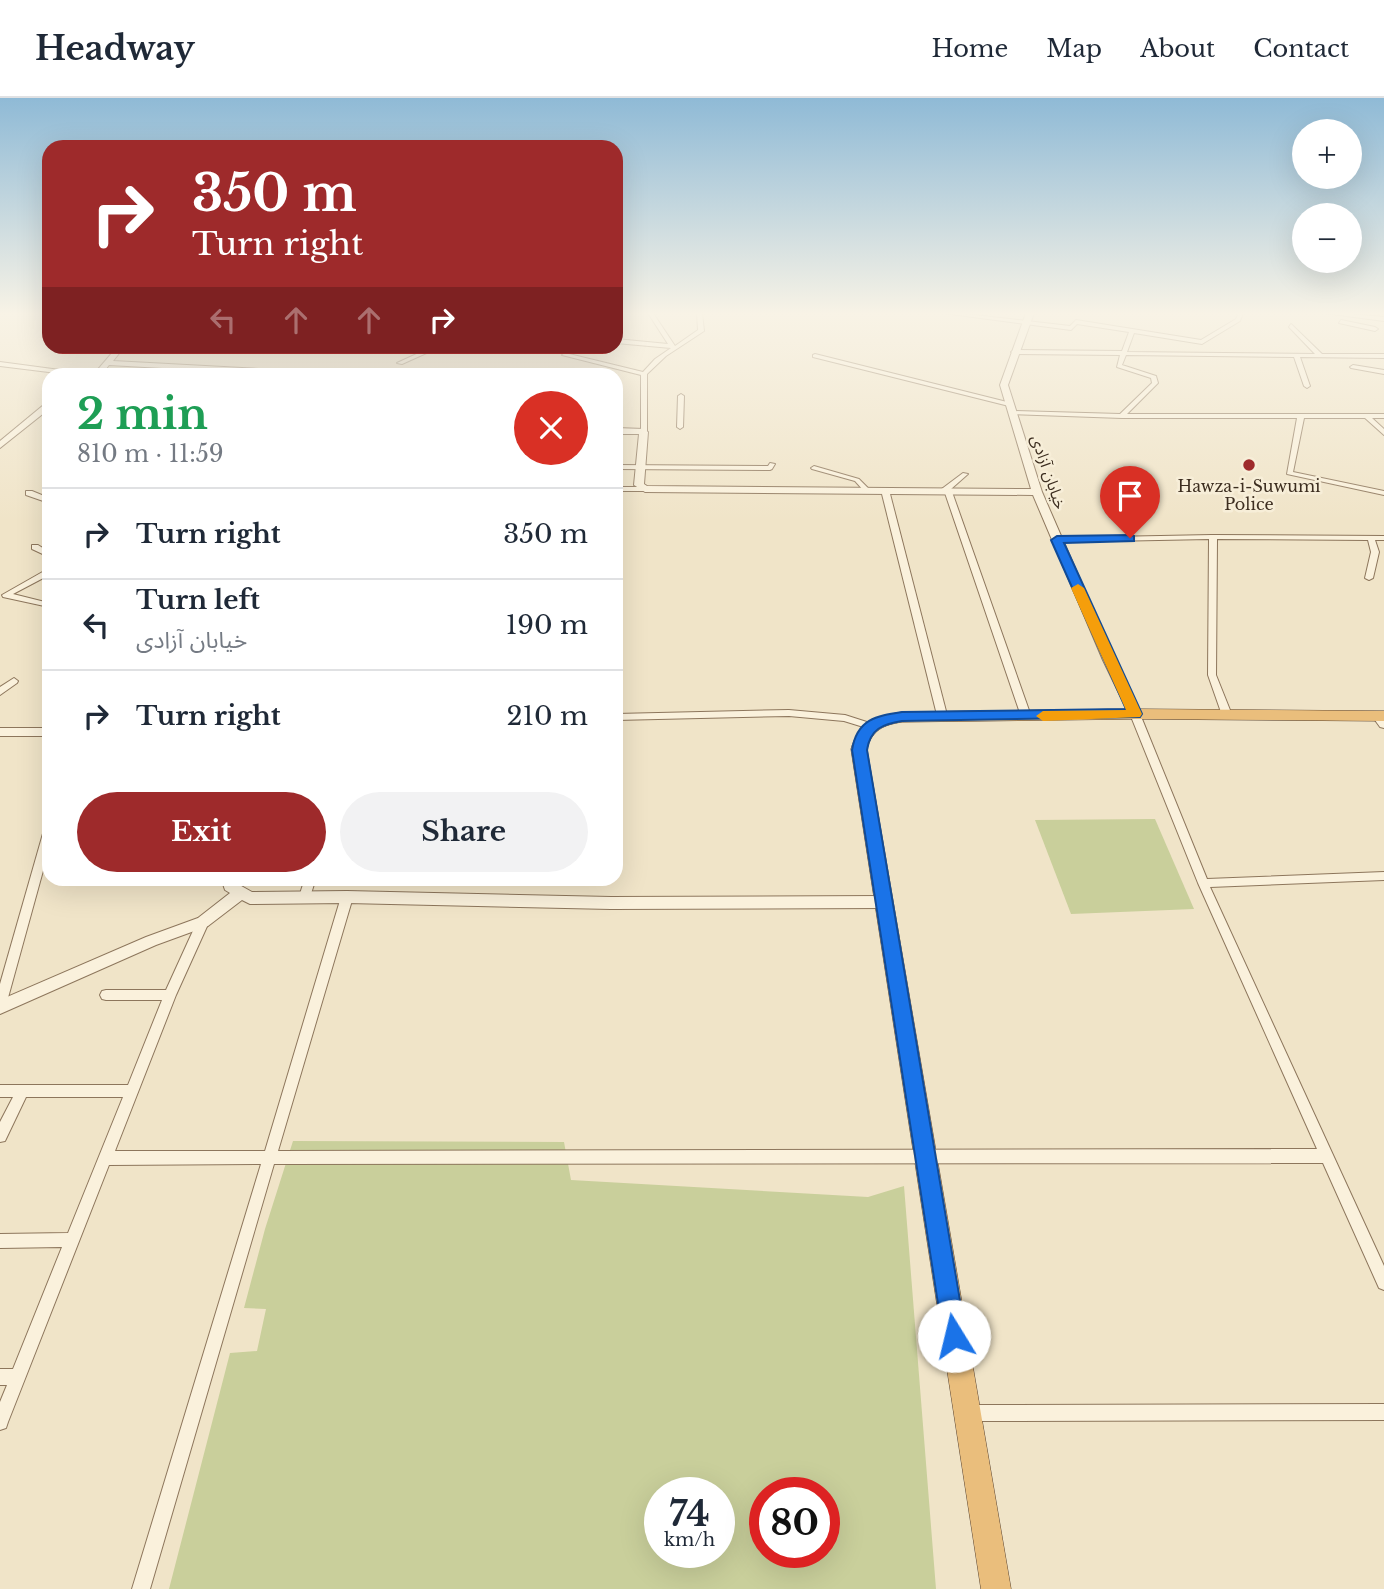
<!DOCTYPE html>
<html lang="en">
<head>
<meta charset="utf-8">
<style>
  body { margin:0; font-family:"Libre Baskerville","Noto Sans Arabic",serif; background:#f2f2f3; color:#1f2937; height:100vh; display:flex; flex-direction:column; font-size:26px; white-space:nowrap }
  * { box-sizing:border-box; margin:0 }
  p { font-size:23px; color:#747a83 }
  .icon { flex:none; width:38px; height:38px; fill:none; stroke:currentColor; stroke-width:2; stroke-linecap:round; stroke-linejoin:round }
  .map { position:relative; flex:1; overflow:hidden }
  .details { position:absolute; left:42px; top:270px; width:581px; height:518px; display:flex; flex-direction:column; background:#fff; border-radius:21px; box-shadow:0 7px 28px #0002 }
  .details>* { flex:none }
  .banner { position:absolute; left:42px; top:42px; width:581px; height:214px; border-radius:21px; box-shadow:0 7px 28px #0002; background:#9e2a2b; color:#fff; overflow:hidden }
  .tools { position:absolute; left:1292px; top:21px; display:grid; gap:14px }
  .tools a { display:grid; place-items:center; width:70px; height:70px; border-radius:50%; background:#fff; box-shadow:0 7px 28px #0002; font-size:35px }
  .speed { position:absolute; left:644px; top:1379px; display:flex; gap:14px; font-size:35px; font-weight:700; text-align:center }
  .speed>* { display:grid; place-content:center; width:91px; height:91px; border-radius:50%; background:#fff; box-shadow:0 7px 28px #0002; line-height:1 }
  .speed small { font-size:18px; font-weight:400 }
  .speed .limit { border:10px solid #d22; background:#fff; color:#111 }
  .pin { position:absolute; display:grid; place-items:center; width:60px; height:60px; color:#fff; margin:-72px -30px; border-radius:50% 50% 50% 0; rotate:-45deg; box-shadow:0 0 7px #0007 }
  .pin .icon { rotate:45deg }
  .me { position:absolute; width:77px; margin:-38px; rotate:351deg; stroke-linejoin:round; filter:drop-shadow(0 0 5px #0008) }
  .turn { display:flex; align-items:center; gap:24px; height:147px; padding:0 35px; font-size:32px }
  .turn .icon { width:91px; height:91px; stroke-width:2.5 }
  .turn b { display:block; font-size:49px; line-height:60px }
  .lanes { display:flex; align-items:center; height:66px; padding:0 35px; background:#0003; justify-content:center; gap:35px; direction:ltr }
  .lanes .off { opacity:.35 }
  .round { display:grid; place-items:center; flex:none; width:74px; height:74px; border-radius:37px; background:#f2f2f3 }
  .headline { display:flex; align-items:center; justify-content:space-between; height:119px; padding:0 35px }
  h1 { font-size:42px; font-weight:700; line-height:52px; color:#1e9e55 }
  .action { display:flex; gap:14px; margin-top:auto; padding:14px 35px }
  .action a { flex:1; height:80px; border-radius:42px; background:#9e2a2b; color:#fff; font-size:28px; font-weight:700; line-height:80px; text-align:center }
  .action a+a { background:#f2f2f3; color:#1f2937 }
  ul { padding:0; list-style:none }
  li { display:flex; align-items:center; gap:21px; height:91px; padding:0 35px; border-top:2px solid #e0e1e3 }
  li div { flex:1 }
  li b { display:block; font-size:26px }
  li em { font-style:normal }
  header { display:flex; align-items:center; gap:42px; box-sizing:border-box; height:98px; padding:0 35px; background:#fff; border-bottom:2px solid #e0e1e3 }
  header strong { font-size:33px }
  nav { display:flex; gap:38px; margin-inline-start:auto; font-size:24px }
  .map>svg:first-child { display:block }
  .green { fill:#c9cf9b; fill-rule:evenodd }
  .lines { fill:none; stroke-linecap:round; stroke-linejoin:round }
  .minor-casing { stroke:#8d765c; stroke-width:2 }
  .tertiary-casing { stroke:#8d765c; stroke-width:2 }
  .trunk-casing { stroke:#5b4430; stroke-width:1 }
  .minor { fill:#faf1dc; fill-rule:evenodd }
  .tertiary { fill:#faf1dc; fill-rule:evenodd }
  .trunk { fill:#eabe7c; fill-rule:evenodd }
  .route { fill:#1a73e8; stroke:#114b97; stroke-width:2 }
  .slow { fill:#f59e0b }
  .poi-dot { fill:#9e2a2b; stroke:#f7eed8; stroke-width:2.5 }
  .labels { text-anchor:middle; stroke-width:5; stroke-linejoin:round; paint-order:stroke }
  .far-street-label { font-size:16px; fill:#3d2e20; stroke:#f7eed8 }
  .far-poi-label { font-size:16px; fill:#3d2e20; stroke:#f7eed8 }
</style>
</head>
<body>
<header>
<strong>Headway</strong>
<nav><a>Home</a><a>Map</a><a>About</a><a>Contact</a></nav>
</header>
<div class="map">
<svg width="1384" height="1491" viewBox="0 0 1384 1491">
  <rect width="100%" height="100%" fill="#f0e4c8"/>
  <g class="green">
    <path d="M 1155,721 L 1194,811 L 1071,816 L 1035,722 Z"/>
    <path d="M 293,1043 L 564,1044 L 571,1082 L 868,1099 L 904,1088 L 936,1491 L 169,1491 L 230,1255 L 257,1253 L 266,1211 L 244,1210 L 265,1131 ZM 660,1395 L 719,1395 L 719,1454 L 660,1454 ZM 765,1395 L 824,1395 L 824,1454 L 765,1454 Z"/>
  </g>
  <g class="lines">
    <defs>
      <g id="minor">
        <path d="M 648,215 L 653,215 L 675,248 L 698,232 L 697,215 L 702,215 L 704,233 L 666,258 L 647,276 L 647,334 L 644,336 L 641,334 L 641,277 L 562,257 L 565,255 L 643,274 L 655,261 L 671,250 L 616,245 L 616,241 L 668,246 Z"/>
        <path d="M 943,215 L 957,215 L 1070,228 L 1076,222 L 1201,242 L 1236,221 L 1239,215 L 1243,215 L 1240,223 L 1202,246 L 1134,235 L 1127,254 L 1315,256 L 1289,229 L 1291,226 L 1322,256 L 1384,256 L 1384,260 L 1300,259 L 1310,288 L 1307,290 L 1304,288 L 1294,259 L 1126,257 L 1122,267 L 1156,278 L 1158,285 L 1127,316 L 1384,316 L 1384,320 L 1372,320 L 1384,331 L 1384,337 L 1365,320 L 1304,320 L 1293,374 L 1384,393 L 1384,397 L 1287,376 L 1297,320 L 1122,320 L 1010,316 L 1010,314 L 1012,313 L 1120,316 L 1152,285 L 1151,280 L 1117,269 L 1120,257 L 1014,256 L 1011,254 L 1014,252 L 1122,253 L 1129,234 L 1077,226 L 1071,232 Z"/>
        <path d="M 1324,215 L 1339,215 L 1384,219 L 1384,223 Z"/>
        <path d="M 1341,222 L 1375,229 L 1378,231 L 1375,233 L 1339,225 Z"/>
        <path d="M 434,248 L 442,248 L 402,266 L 397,265 Z"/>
        <path d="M 815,256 L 1011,305 L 1012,306 L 1009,308 L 813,259 L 813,257 Z"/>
        <path d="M 0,264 L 75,274 L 78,276 L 65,276 L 0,268 Z"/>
        <path d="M 1353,267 L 1384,272 L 1384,276 L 1351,270 L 1350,269 Z"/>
        <path d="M 681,296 L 684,298 L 683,329 L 680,331 L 677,329 L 678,298 Z"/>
        <path d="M 770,365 L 775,366 L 772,371 L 770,372 L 616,371 L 616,367 L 768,368 Z"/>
        <path d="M 814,368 L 859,381 L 870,392 L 864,393 L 855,383 L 812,371 L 811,370 Z"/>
        <path d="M 963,375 L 968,376 L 951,391 L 1031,618 L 1026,621 L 1021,618 L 945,395 L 939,393 Z"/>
        <path d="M 616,389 L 645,389 L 649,391 L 645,393 L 616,393 Z"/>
        <path d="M 885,390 L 889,392 L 947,617 L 942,620 L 937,617 L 881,392 Z"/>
        <path d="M 26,393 L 32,393 L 49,400 L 49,405 L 26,397 Z"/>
        <path d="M 1212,437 L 1384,438 L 1384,442 L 1375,442 L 1379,454 L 1373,480 L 1369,482 L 1365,480 L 1371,454 L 1368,442 L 1217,441 L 1216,577 L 1232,617 L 1227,620 L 1222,617 L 1208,577 L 1209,441 L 1057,444 L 1053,442 L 1057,440 Z"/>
        <path d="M 32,447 L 38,447 L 49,454 L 49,459 L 32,451 Z"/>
        <path d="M 46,472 L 49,472 L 49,477 L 13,496 L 49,505 L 49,509 L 3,499 L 2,497 Z"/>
        <path d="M 14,580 L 18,583 L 17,585 L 0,597 L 0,589 Z"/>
        <path d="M 789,612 L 845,617 L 873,626 L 875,628 L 870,631 L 844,623 L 789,618 L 616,622 L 616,616 Z"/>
        <path d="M 1135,613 L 1140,616 L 1207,781 L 1384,774 L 1384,782 L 1210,789 L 1384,1168 L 1384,1192 L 1379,1190 L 1323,1065 L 274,1066 L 150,1491 L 132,1491 L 261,1066 L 109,1067 L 8,1324 L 6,1330 L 0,1332 L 0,1304 L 7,1287 L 0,1287 L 0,1271 L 13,1271 L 62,1149 L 0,1150 L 0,1136 L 68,1135 L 123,999 L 26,999 L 5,1043 L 0,1044 L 0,1024 L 13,999 L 0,999 L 0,987 L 128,987 L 162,902 L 106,902 L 102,901 L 100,897 L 102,893 L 106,892 L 166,892 L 197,824 L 199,821 L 203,819 L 207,821 L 209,824 L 176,897 L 115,1053 L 265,1053 L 341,799 L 343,796 L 351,796 L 353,799 L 278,1053 L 1317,1051 L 1198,785 L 1130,616 Z"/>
        <path d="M 49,728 L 49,751 L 6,907 L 4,911 L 0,912 L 0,886 L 44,732 Z"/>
        <path d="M 305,780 L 316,780 L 309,802 L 301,802 L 299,799 Z"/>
        <path d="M 1384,1306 L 1384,1322 L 967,1323 L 961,1321 L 959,1315 L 961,1309 L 967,1307 Z"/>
      </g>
      <g id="tertiary">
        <path d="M 1026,215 L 1034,215 L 1008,287 L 1042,394 L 1115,562 L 1141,616 L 1139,619 L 1135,620 L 1129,616 L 1103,562 L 1033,397 L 645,394 L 634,387 L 639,336 L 616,336 L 616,330 L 644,331 L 648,334 L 644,386 L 647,388 L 1031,391 L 1000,287 Z"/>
        <path d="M 118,248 L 125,248 L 113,263 L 259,271 L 271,276 L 109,267 L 102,276 L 94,276 Z"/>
        <path d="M 46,305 L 49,305 L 49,311 L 0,350 L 0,343 Z"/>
        <path d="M 1378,614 L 1384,617 L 1384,630 L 1380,629 L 1372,618 Z"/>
        <rect x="0" y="630" width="49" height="8"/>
        <path d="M 221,780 L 235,780 L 236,785 L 252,794 L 347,793 L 611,799 L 883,798 L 888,800 L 890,804 L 888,808 L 883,810 L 611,811 L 347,805 L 250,806 L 242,802 L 208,828 L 156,847 L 0,916 L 0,902 L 146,839 L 198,820 L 230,795 L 225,792 Z"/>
      </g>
      <path id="trunk" d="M 1135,611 L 1384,613 L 1384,623 L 1135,621 L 902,624 C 883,627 872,632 867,651 L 1011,1491 L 981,1491 L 851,651 C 859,624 876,618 902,614 Z"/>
    </defs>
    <use href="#minor" class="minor-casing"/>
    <use href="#tertiary" class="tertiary-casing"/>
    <use href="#trunk" class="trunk-casing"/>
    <use href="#minor" class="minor"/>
    <use href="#tertiary" class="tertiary"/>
    <use href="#trunk" class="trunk"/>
  </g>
  <linearGradient id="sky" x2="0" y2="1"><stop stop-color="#8fbad6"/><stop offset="0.51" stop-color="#f8f3e6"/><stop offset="1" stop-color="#f8f3e6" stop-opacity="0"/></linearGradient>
  <rect width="1384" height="423" fill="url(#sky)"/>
  <path class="route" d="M 1130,437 L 1134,438 L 1134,443 L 1064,445 L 1142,616 L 1140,619 L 902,623 C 883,626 870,631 867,652 L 966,1238 L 963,1246 L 954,1250 L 946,1246 L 943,1238 L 852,652 C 857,621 876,618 902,614 L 1126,611 L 1051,442 L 1057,438 Z"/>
  <path class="slow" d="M 1078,486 L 1084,490 L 1142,616 L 1140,619 L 1043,623 L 1036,618 L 1043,613 L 1126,612 L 1071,490 Z"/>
  <circle class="poi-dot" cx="1249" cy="367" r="7"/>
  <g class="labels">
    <g class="far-street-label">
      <text transform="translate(1049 374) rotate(71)" y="6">خیابان آزادی</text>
    </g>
    <g class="far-poi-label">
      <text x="1249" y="394">Hawza-i-Suwumi<tspan x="1249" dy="18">Police</tspan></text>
    </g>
  </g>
</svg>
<div class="tools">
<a>+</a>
<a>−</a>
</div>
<div class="speed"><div>74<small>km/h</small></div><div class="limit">80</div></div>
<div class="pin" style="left:1130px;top:440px;background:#d93025"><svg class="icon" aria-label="arrive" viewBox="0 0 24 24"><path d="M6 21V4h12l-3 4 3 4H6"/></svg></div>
<svg class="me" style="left:954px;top:1238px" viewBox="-20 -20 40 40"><circle r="19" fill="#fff"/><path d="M0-13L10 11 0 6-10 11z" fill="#1a73e8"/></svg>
<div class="banner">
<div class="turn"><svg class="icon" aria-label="right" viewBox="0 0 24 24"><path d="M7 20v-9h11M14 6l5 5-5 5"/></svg><div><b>350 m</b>Turn right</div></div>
<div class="lanes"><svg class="icon off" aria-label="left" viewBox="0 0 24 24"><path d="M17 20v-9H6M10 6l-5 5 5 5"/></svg><svg class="icon off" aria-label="ahead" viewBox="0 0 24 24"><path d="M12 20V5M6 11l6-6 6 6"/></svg><svg class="icon off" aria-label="ahead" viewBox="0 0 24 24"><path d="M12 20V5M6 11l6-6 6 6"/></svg><svg class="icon" aria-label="right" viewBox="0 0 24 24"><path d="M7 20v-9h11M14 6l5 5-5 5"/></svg></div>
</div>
<section class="details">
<div class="headline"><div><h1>2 min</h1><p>810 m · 11:59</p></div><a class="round" style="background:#d93025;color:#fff"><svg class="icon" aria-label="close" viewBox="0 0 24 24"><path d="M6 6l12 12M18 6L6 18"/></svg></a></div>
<ul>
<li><svg class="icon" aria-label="right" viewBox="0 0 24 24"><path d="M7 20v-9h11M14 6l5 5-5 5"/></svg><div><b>Turn right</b></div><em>350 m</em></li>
<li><svg class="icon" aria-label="left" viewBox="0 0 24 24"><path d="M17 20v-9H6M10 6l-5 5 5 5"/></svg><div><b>Turn left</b><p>خیابان آزادی</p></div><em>190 m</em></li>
<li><svg class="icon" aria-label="right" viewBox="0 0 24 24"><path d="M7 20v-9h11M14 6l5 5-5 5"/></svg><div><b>Turn right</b></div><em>210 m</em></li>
</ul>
<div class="action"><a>Exit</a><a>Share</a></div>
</section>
</div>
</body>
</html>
